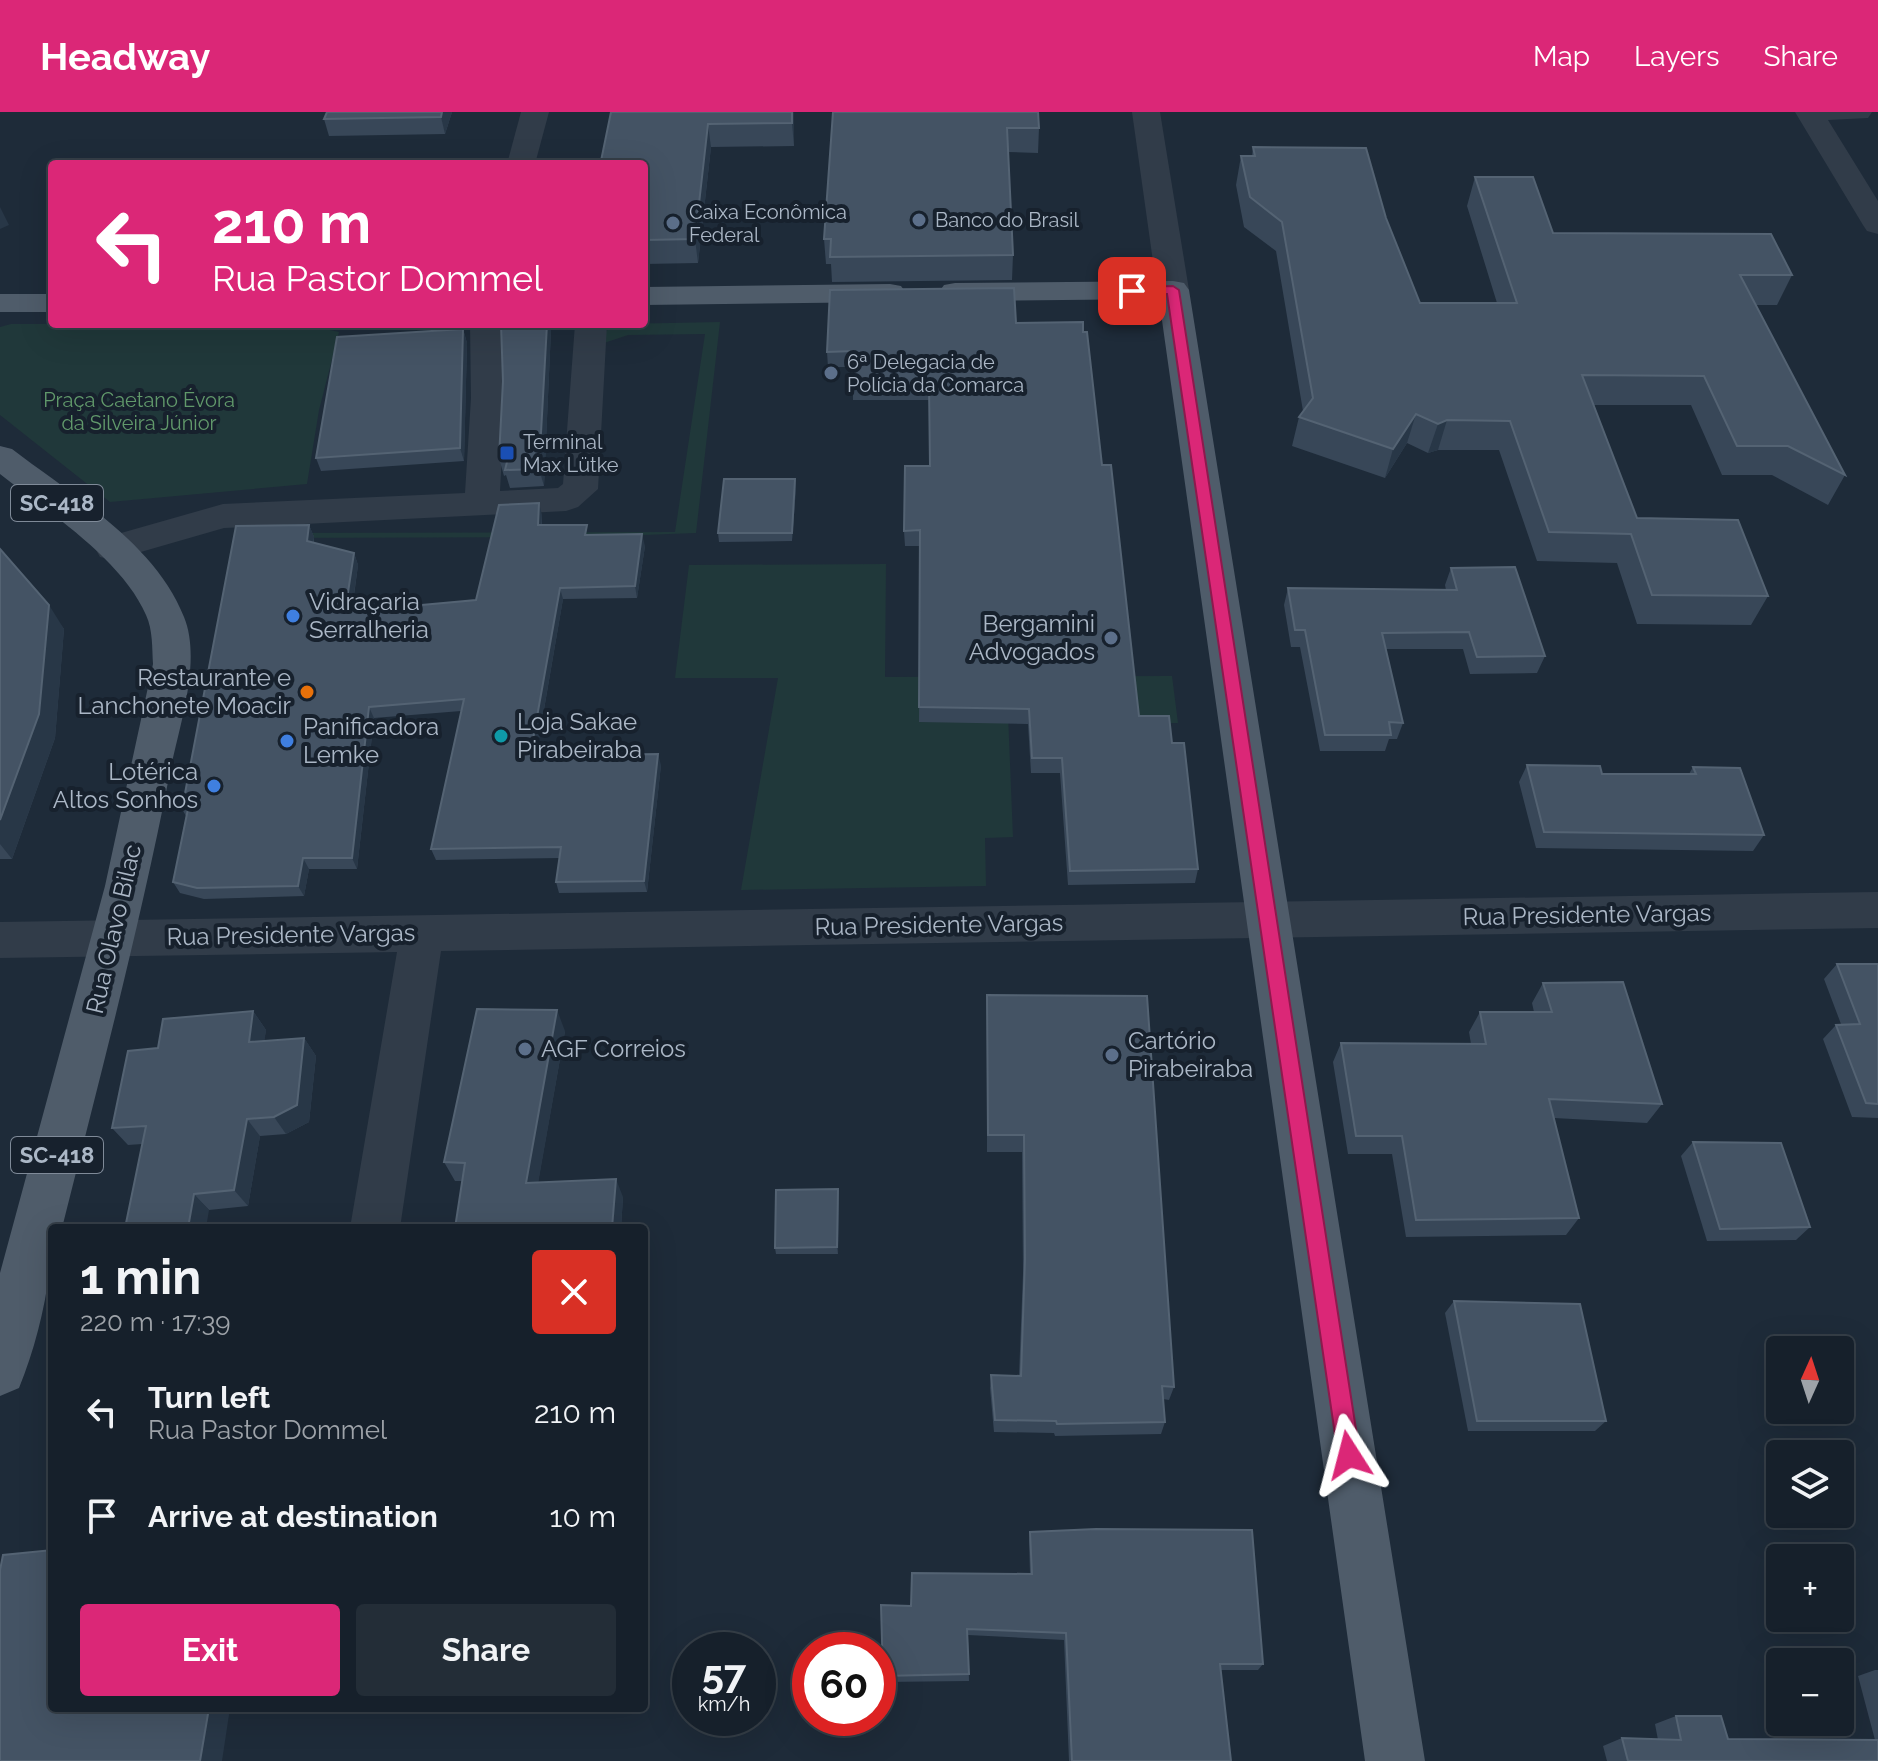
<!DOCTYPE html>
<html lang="en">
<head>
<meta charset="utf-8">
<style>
  body { margin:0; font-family:Raleway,sans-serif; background:#232d37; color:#f1f3f6; height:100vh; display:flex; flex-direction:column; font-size:30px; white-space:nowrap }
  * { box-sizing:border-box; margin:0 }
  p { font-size:26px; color:#9ea3a9 }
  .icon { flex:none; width:44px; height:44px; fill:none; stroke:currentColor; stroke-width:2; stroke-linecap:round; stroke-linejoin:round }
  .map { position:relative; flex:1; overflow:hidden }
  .panel { position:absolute; left:48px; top:1112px; width:600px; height:488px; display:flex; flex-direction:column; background:#16202b; border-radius:8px; box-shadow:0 8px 32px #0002,0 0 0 2px #353e47 }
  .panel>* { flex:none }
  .guide { position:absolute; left:48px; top:48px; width:600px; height:168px; border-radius:8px; box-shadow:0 8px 32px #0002,0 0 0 2px #353e47; background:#db2777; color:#fff; overflow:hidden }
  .needle { width:52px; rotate:3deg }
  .buttons { position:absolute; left:1766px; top:1224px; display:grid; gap:16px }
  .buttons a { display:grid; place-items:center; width:88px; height:88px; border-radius:8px; background:#16202b; box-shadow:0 8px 32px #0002,0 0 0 2px #353e47; font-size:40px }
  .speed { position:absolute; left:672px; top:1520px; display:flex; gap:16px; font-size:40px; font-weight:700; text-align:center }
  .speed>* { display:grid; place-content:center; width:104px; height:104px; border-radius:50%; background:#16202b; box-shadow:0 8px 32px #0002,0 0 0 2px #353e47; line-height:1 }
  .speed small { font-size:20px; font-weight:400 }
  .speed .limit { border:12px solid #d22; background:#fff; color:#111 }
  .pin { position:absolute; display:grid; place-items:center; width:68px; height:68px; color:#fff; margin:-34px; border-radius:16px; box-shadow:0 4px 12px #0006 }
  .me { position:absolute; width:88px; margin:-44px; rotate:351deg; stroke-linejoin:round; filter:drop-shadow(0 0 6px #0008) }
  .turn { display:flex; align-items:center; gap:28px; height:168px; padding:0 32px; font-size:36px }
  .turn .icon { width:104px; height:104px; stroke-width:2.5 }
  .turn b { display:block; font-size:56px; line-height:68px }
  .round { display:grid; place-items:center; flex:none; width:84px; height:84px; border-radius:8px; background:#232d37 }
  .head { display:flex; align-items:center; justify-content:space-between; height:136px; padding:0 32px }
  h1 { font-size:48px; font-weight:700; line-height:60px }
  .action { display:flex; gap:16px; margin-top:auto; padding:16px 32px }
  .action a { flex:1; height:92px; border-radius:8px; background:#db2777; color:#fff; font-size:32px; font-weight:700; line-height:92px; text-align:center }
  .action a+a { background:#232d37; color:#f1f3f6 }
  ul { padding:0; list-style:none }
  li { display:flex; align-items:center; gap:24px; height:104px; padding:0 32px }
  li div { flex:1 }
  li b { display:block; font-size:30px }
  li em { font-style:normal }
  header { display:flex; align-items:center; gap:48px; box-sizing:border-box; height:112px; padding:0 40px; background:#db2777; color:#fff }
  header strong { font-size:38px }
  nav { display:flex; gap:44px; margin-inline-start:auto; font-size:28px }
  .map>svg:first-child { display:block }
  .green { fill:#20383a }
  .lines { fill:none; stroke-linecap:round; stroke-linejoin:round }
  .minor { fill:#313c49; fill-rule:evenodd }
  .major { fill:#4f5c6a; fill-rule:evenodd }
  .wall { fill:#384758 }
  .shaded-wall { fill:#283747 }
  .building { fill:#445364; stroke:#546373; stroke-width:2 }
  .route { fill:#db2777; stroke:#8e194d; stroke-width:2 }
  .service-dot { fill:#5c6f8a; stroke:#17212d; stroke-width:3 }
  .transit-dot { fill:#1a4fb4; stroke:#17212d; stroke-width:3 }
  .shop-dot { fill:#3f7fe0; stroke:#17212d; stroke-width:3 }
  .food-dot { fill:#e8710a; stroke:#17212d; stroke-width:3 }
  .culture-dot { fill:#0f9aa8; stroke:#17212d; stroke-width:3 }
  .labels { text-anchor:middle; stroke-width:8; stroke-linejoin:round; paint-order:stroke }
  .far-poi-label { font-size:20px; fill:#abb7c6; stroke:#17212d; text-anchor:start }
  .far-park-label { font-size:20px; fill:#61996b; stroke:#17212d }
  .shield { fill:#17212d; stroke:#7f8a98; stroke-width:2 }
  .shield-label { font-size:22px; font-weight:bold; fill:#abb7c6 }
  .poi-label { font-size:24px; fill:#abb7c6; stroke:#17212d; text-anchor:start }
  .street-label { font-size:24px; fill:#abb7c6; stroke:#17212d }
</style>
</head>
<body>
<header>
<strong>Headway</strong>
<nav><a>Map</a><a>Layers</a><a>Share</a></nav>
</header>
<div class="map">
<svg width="1878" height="1649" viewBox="0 0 1878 1649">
  <rect width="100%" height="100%" fill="#1e2b39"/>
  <g class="green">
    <path d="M 720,210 L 696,421 L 590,425 L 241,426 L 242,421 L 675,420 L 705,222 L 628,223 L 598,233 L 600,222 L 619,212 Z"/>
    <path d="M 11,212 L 303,212 L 339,220 L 319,298 L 307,372 L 110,390 L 0,303 L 0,215 Z"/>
    <path d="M 886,452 L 885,565 L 1172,564 L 1178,611 L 1052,612 L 1007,577 L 1013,725 L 985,726 L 986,774 L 741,778 L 778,566 L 675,566 L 689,453 Z"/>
  </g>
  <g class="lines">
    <g class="minor">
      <path d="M 521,0 L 549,0 L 535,52 L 507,52 Z"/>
      <path d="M 1132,0 L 1160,0 L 1189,178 L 1184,185 L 1173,187 L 1162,185 L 1157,178 Z"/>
      <path d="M 1795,0 L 1872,0 L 1868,6 L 1828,8 L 1878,89 L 1878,122 L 1867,119 L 1863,113 Z"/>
      <path d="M 470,212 L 502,212 L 505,286 L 500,379 L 558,376 L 563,372 L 575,212 L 607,212 L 598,377 L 578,395 L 566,399 L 224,416 L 113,448 L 100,445 L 95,436 L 100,427 L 223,392 L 465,381 L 471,286 Z"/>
      <path d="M 1878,780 L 1878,816 L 441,839 L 400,1116 L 350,1116 L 397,840 L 0,846 L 0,810 Z"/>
    </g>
    <g class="major">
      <path d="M 1173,169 L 1184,171 L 1189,178 L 1425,1649 L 1365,1649 L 1159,187 L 955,189 L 944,187 L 939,180 L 944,173 L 955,171 Z"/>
      <path d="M 890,172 L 901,174 L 906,181 L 901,188 L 890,190 L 644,193 L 644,175 Z"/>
      <rect x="0" y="182" width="52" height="18"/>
      <path d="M 0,334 L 12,337 C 72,383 155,431 184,505 C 202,549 179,615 170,660 C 140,814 100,965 62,1116 L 52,1116 C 52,1169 39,1227 19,1276 L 0,1284 L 0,1161 L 105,774 L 153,552 C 152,536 153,518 146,503 C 122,447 47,399 0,362 Z"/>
    </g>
  </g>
  <g class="wall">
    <path d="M 452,0 L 445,22 L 329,24 L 324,7 Z"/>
    <path d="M 611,0 L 794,0 L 794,34 L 711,35 L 698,151 L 644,152 L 644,52 L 601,49 Z"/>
    <path d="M 833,0 L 1039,16 L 1038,41 L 1008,40 L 1013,143 L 1012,168 L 832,170 L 831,152 L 826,152 L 824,127 Z"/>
    <path d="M 1253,35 L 1386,106 L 1420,191 L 1497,191 L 1467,94 L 1475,65 L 1553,121 L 1792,163 L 1777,193 L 1756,193 L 1845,363 L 1828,393 L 1772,363 L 1722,363 L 1691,293 L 1594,293 L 1637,406 L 1768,484 L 1751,513 L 1637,512 L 1617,451 L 1537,449 L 1499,338 L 1438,338 L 1428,341 L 1407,331 L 1385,366 L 1292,334 L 1299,305 L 1303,299 L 1276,139 L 1244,115 L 1236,73 L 1241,44 L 1252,44 Z"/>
    <path d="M 1016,211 L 1102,353 L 1139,604 L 1172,631 L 1198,757 L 1195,771 L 1068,773 L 1060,661 L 1031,661 L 1028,612 L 919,610 L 920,434 L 905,434 L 904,419 L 930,354 L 929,288 L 853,288 L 853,255 L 828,255 L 827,240 Z"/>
    <path d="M 501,212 L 550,212 L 551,218 L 544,374 L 510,376 L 506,363 L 504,364 L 499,346 L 503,269 Z"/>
    <path d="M 463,217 L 467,231 L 464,349 L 321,359 L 316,346 Z"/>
    <path d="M 795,367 L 796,376 L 792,429 L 719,430 L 718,421 Z"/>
    <path d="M 542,403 L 542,413 L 645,434 L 637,486 L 563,487 L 536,644 L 661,653 L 647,780 L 559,781 L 556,770 L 560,746 L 436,748 L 431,737 L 461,599 L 374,606 L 357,757 L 309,757 L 304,784 L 204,787 L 180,781 L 173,770 L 186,704 L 182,697 L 309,413 L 314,425 L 314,431 L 354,441 L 358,453 L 352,499 L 476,488 Z"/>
    <path d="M 0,437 L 64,517 L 55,626 L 12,747 L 0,747 Z"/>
    <path d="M 1451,456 L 1545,544 L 1537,561 L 1470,562 L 1463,537 L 1386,537 L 1403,611 L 1397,627 L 1389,627 L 1385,639 L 1320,639 L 1300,535 L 1291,535 L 1284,493 L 1288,476 L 1446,478 L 1445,473 Z"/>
    <path d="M 1527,653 L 1602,662 L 1689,662 L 1693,655 L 1764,723 L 1753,739 L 1536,736 L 1519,670 Z"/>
    <path d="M 1837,852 L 1878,852 L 1878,1006 L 1852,1005 L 1823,927 L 1836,913 L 1841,912 L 1824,867 Z"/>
    <path d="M 1543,871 L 1662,992 L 1647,1011 L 1554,1006 L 1579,1106 L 1566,1123 L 1406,1125 L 1392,1042 L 1348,1042 L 1333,950 L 1341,931 L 1471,932 L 1469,920 L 1480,900 L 1534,900 L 1532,891 Z"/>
    <path d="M 987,883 L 1174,1275 L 1169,1288 L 1163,1287 L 1165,1310 L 1161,1322 L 1055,1324 L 1054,1321 L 994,1320 L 990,1276 L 991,1263 L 1019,1264 L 1023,1161 L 1022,1040 L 987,1040 Z"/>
    <path d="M 253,899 L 266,918 L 264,929 L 304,926 L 316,944 L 309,1010 L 286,1022 L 260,1024 L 248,1094 L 209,1098 L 142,1032 L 128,1033 L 112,1016 L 158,936 Z"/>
    <path d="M 565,919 L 538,1070 L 623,1085 L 621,1116 L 455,1116 L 462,1069 L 455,1069 L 444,1050 Z"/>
    <path d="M 1693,1030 L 1810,1115 L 1796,1128 L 1707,1129 L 1681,1044 Z"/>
    <path d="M 839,1084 L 838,1142 L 776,1142 L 775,1136 Z"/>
    <path d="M 1454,1189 L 1606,1309 L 1595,1319 L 1468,1319 L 1445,1201 Z"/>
    <path d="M 1030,1420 L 1263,1552 L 1258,1558 L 1221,1558 L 1231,1649 L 1069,1649 L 1064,1528 L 968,1523 L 969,1569 L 884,1570 L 883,1564 L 911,1494 L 1030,1462 L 1029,1429 Z"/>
    <path d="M 1875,1558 L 1878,1558 L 1878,1649 L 1607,1649 L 1603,1634 L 1622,1626 L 1658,1628 L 1655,1612 L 1676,1604 L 1728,1627 L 1875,1628 L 1858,1564 Z"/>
  </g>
  <g class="shaded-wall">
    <path d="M 442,0 L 452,0 L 445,22 L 441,5 Z"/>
    <path d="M 792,0 L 794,0 L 794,34 L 792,11 Z"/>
    <path d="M 708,12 L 711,35 L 698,151 L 695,127 Z"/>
    <path d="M 0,95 L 9,113 L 0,117 Z"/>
    <path d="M 547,212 L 550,212 L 551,218 L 544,374 L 539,357 Z"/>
    <path d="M 463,217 L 467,231 L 464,349 L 460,336 Z"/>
    <path d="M 1416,302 L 1407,331 L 1385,366 L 1393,337 Z"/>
    <path d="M 1447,308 L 1438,338 L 1428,341 L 1438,312 Z"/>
    <path d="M 795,367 L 796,376 L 792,429 L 792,421 Z"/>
    <path d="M 539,391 L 542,403 L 541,425 L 538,413 Z"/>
    <path d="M 309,413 L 314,425 L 312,441 L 307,429 Z"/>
    <path d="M 642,422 L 645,434 L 637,486 L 635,474 Z"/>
    <path d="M 354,441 L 358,453 L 350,511 L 345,500 Z"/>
    <path d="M 560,476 L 563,487 L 534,655 L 530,644 Z"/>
    <path d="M 49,493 L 64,517 L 55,626 L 12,747 L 0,732 L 0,708 Z"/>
    <path d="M 369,595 L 374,606 L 357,757 L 352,746 Z"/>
    <path d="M 658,642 L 661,653 L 647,780 L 644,769 Z"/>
    <path d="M 303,746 L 309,757 L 304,784 L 298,774 Z"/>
    <path d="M 557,898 L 565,919 L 535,1089 L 526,1071 Z"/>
    <path d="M 253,899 L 266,918 L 262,948 L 249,930 Z"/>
    <path d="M 304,926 L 316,944 L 309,1010 L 286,1022 L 274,1005 Z"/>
    <path d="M 247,1007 L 260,1024 L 248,1094 L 234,1078 Z"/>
    <path d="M 616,1067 L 623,1085 L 621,1116 L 612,1116 Z"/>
    <path d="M 838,1077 L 839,1084 L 838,1142 L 837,1135 Z"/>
    <path d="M 194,1082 L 209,1098 L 206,1116 L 188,1116 Z"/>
    <path d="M 209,1596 L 230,1596 L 222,1649 L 200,1649 Z"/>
  </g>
  <g class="building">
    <path d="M 327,0 L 442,0 L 441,5 L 324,7 Z"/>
    <path d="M 611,0 L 792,0 L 792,11 L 708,12 L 695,127 L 644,128 L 644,52 L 572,52 L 573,49 L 601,49 Z"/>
    <path d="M 833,0 L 1038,0 L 1039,16 L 1007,16 L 1013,143 L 830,145 L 831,127 L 824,127 Z"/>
    <path d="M 1253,35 L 1366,36 L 1386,106 L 1420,191 L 1517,191 L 1475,65 L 1533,65 L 1553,121 L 1771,122 L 1792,163 L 1740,163 L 1845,363 L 1788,334 L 1737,334 L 1704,264 L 1582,263 L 1637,406 L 1738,408 L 1768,484 L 1652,483 L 1631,422 L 1549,420 L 1510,309 L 1447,308 L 1438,312 L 1416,302 L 1393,337 L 1299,305 L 1313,286 L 1282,110 L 1250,85 L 1241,44 L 1255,44 Z"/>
    <path d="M 1014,176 L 1016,211 L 1083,210 L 1083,220 L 1087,220 L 1102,353 L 1111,353 L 1139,604 L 1169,604 L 1172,631 L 1184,631 L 1198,757 L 1070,759 L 1062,646 L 1032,646 L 1029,597 L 919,595 L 920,418 L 904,419 L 905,354 L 930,354 L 929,272 L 852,272 L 854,239 L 827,240 L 830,178 Z"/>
    <path d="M 501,212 L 547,212 L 539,357 L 505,358 L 508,346 L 499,346 L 503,269 Z"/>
    <path d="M 463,217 L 460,336 L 316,346 L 337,225 Z"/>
    <path d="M 724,367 L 795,367 L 792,421 L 718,421 Z"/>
    <path d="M 539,391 L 538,413 L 587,413 L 585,423 L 642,422 L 635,474 L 560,476 L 530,644 L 658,642 L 644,769 L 556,770 L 561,735 L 431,737 L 464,587 L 369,595 L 352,746 L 303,746 L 298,774 L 197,776 L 173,770 L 188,697 L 182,697 L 236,414 L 309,413 L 307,429 L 354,441 L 345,500 L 476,488 L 499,393 Z"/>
    <path d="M 0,437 L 49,493 L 39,602 L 0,708 Z"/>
    <path d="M 1515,455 L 1545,544 L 1477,545 L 1469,520 L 1382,521 L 1403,611 L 1389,610 L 1391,623 L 1325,623 L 1305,518 L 1295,518 L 1288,476 L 1457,478 L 1451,456 Z"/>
    <path d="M 1527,653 L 1600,654 L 1602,662 L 1696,662 L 1693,655 L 1740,656 L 1764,723 L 1544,720 Z"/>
    <path d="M 1837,852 L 1878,852 L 1878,992 L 1866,991 L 1836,913 L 1860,912 Z"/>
    <path d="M 1623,870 L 1662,992 L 1549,987 L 1579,1106 L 1416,1108 L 1402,1024 L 1356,1024 L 1341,931 L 1486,932 L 1480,900 L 1552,900 L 1543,871 Z"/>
    <path d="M 987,883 L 1147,884 L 1174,1275 L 1162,1274 L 1165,1310 L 1057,1312 L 1056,1309 L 995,1308 L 991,1263 L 1021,1264 L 1025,1147 L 1024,1023 L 988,1023 Z"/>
    <path d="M 477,897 L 557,898 L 526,1071 L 616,1067 L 612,1116 L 455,1116 L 465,1051 L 444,1050 Z"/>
    <path d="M 253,899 L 249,930 L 304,926 L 297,993 L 274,1005 L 247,1007 L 234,1078 L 194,1082 L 188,1116 L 125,1116 L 146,1014 L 112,1016 L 128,939 L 158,936 L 163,907 Z"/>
    <path d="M 1693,1030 L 1781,1031 L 1810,1115 L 1720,1117 Z"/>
    <path d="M 838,1077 L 837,1135 L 775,1136 L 776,1078 Z"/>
    <path d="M 1454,1189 L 1580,1192 L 1606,1309 L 1477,1309 Z"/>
    <path d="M 1096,1417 L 1252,1418 L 1263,1552 L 1220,1552 L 1231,1649 L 1072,1649 L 1066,1521 L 967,1517 L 969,1562 L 883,1564 L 881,1493 L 911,1494 L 912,1461 L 1032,1462 L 1030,1420 Z"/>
    <path d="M 52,1438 L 52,1596 L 209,1596 L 200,1649 L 0,1649 L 0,1458 L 3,1443 Z"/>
    <path d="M 1676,1604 L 1721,1604 L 1728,1627 L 1878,1628 L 1878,1649 L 1628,1649 L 1622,1626 L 1681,1628 Z"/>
  </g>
  <path class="route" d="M 1173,174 L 1179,178 L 1360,1343 L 1357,1351 L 1349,1355 L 1341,1351 L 1338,1343 L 1167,182 L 1132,182 L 1125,179 L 1132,175 Z"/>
  <g class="service-dot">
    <circle cx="919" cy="108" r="8"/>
    <circle cx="673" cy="111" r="8"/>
    <circle cx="831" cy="261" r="8"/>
    <circle cx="1111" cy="526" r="8"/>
    <circle cx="525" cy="937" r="8"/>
    <circle cx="1112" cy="943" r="8"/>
  </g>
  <rect class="transit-dot" x="499" y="333" width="16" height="16" rx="4"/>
  <g class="shop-dot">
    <circle cx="293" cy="504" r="8"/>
    <circle cx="287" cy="629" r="8"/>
    <circle cx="214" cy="674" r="8"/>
  </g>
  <circle class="food-dot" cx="307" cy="580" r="8"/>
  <circle class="culture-dot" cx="501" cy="624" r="8"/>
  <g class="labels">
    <g class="far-poi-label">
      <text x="689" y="107">Caixa Econômica<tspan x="689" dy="23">Federal</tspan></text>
      <text x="935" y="115">Banco do Brasil</text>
      <text x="847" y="257">6ª Delegacia de<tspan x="847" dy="23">Polícia da Comarca</tspan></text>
      <text x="523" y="337">Terminal<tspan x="523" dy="23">Max Lütke</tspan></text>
    </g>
    <g class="far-park-label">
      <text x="139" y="295">Praça Caetano Évora<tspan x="139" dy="23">da Silveira Júnior</tspan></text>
    </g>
    <g class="shield">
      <rect x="11" y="373" width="92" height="36" rx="6"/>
      <rect x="11" y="1025" width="92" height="36" rx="6"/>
    </g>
    <g class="shield-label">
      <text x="57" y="399">SC-418</text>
      <text x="57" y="1051">SC-418</text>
    </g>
    <g class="poi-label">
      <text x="309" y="498">Vidraçaria<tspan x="309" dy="28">Serralheria</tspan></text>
      <text x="1095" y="520" text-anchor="end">Bergamini<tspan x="1095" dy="28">Advogados</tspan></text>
      <text x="291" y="574" text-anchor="end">Restaurante e<tspan x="291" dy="28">Lanchonete Moacir</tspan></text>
      <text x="517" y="618">Loja Sakae<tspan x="517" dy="28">Pirabeiraba</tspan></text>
      <text x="303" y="623">Panificadora<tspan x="303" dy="28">Lemke</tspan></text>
      <text x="198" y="668" text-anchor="end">Lotérica<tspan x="198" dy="28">Altos Sonhos</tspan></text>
      <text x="1128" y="937">Cartório<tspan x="1128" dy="28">Pirabeiraba</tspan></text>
      <text x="541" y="945">AGF Correios</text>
    </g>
    <g class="street-label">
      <text transform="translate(1587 803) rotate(-1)" y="8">Rua Presidente Vargas</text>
      <text transform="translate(939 813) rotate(-1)" y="8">Rua Presidente Vargas</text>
      <text transform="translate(114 817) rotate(-77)" y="8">Rua Olavo Bilac</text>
      <text transform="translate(291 823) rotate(-1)" y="8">Rua Presidente Vargas</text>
    </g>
  </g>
</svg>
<div class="buttons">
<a><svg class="needle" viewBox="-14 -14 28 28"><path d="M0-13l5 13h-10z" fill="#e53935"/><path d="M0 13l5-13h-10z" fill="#9ea3a9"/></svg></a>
<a><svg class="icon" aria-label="layers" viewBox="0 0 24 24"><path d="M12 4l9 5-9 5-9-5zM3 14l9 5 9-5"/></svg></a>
<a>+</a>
<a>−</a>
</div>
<div class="speed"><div>57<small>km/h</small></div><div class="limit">60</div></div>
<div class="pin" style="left:1132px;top:179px;background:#d93025"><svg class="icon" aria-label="arrive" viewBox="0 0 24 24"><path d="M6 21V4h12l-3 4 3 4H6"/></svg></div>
<svg class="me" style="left:1349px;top:1343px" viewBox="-20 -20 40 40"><path d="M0-17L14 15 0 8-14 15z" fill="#db2777" stroke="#fff" stroke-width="4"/></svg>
<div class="guide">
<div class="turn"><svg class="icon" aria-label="left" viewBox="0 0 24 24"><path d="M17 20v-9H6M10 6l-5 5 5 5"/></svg><div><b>210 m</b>Rua Pastor Dommel</div></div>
</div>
<section class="panel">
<div class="head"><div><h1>1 min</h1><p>220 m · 17:39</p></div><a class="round" style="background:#d93025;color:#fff"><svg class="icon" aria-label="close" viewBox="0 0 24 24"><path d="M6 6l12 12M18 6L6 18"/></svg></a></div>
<ul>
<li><svg class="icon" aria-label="left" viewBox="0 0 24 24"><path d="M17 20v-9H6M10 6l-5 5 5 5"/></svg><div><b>Turn left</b><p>Rua Pastor Dommel</p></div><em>210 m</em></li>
<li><svg class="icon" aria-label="arrive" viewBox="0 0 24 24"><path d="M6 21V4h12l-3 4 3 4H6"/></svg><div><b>Arrive at destination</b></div><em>10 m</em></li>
</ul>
<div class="action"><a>Exit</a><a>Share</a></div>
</section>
</div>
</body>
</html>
